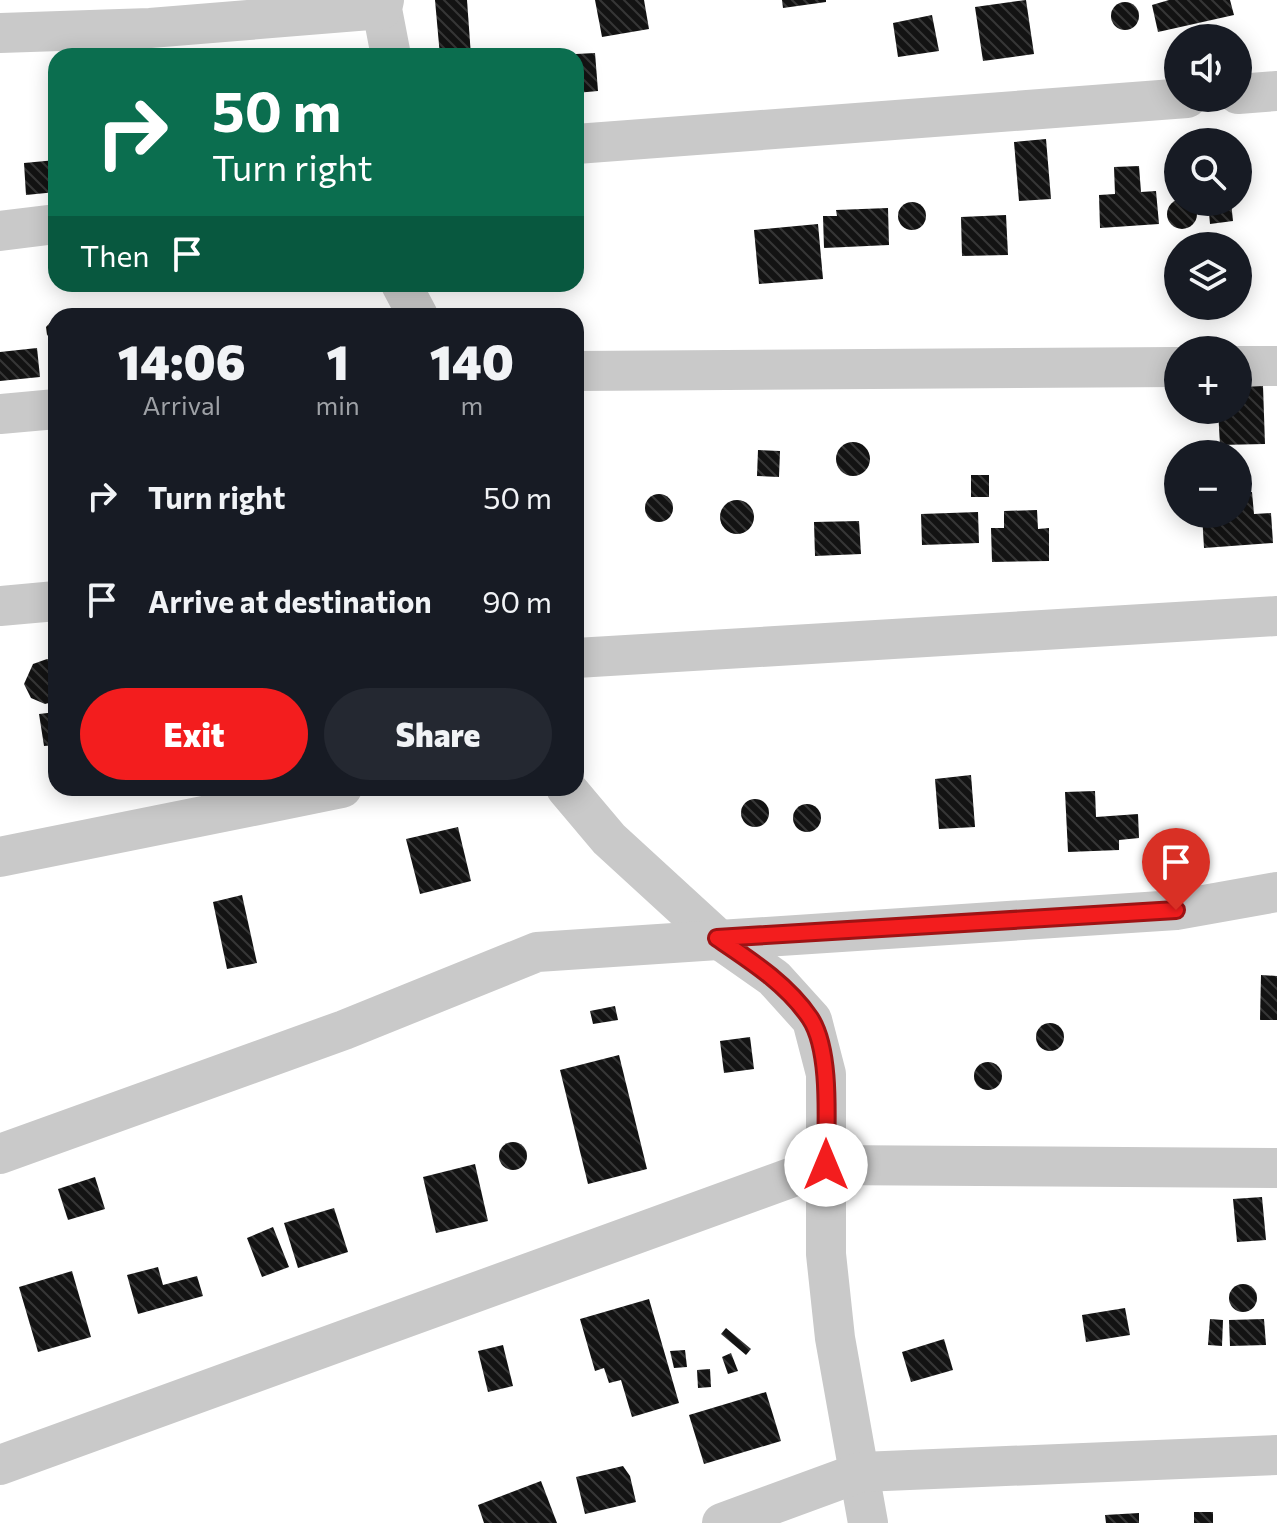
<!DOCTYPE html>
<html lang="en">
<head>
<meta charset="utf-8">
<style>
  body { margin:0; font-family:Commissioner,sans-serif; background:#242831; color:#f1f3f6; height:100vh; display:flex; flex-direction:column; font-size:30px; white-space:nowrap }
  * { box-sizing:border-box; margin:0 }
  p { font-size:26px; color:#9ea1a6 }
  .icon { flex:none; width:44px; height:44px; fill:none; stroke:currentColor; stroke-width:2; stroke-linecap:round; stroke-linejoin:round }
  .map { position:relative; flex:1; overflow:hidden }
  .panel { position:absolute; left:48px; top:308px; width:536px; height:488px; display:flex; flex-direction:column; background:#171b24; border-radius:24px; box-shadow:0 4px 20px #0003 }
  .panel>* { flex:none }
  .banner { position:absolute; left:48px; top:48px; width:536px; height:244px; border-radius:24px; box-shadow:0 4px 20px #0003; background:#0b6e4f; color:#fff; overflow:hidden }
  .tools { position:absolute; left:1164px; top:24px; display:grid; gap:16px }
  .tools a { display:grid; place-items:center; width:88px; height:88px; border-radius:50%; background:#171b24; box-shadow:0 4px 20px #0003; font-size:40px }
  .pin { position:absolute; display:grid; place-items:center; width:68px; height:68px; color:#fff; margin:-82px -34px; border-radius:50% 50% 50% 0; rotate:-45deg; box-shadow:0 0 8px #0007 }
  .pin .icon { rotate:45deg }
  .me { position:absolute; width:88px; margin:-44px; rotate:0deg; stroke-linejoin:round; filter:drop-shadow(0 0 6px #0008) }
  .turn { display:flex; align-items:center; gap:28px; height:168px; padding:0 32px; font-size:36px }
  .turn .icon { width:104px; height:104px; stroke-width:2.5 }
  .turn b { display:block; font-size:56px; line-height:68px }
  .then { display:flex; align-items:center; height:76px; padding:0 32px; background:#0003; gap:16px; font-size:30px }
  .eta { display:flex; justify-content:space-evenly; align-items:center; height:136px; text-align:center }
  .eta b { font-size:48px; font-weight:800; line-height:56px }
  .cta { display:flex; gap:16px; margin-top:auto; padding:16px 32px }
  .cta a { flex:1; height:92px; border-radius:48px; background:#f31d1e; color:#fff; font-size:32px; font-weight:800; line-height:92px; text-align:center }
  .cta a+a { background:#242831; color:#f1f3f6 }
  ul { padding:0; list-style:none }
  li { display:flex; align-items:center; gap:24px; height:104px; padding:0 32px }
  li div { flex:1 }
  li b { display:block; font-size:30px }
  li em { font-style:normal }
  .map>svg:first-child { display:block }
  .building { fill:url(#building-back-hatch) }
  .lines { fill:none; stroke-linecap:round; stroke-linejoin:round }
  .minor { stroke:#c9c9c9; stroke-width:40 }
  .route-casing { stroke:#9e1314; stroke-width:20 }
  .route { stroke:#f31d1e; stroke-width:14 }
</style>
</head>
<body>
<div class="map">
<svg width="1277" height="1523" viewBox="0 0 1277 1523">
  <defs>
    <pattern id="building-back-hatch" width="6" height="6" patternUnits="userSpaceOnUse" patternTransform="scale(2)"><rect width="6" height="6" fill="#131313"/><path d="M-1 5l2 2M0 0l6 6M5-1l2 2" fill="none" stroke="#363636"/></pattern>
  </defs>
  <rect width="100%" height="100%" fill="#fff"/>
  <g class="building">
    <path d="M 435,0 L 467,0 L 471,56 L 440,56 Z"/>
    <path d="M 595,0 L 644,0 L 649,29 L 602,37 Z"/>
    <path d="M 782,0 L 826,0 L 826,2 L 783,8 Z"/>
    <path d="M 1026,0 L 1034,54 L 983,61 L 975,7 Z"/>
    <path d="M 1230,0 L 1234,15 L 1158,32 L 1152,5 L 1169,0 Z"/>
    <circle cx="1125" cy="16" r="14"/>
    <path d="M 932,15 L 939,51 L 898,57 L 893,23 Z"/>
    <path d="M 595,53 L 598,91 L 576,93 L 576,54 Z"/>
    <path d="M 1046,139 L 1051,199 L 1019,201 L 1014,142 Z"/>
    <path d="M 56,160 L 56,192 L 26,195 L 24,163 Z"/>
    <path d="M 1139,166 L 1141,192 L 1156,191 L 1159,224 L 1100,228 L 1099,195 L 1115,194 L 1114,167 Z"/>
    <circle cx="1182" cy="214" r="15"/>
    <circle cx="912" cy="216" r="14"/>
    <path d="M 1208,202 L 1231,202 L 1233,221 L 1210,224 Z"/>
    <path d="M 888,208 L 889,245 L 824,248 L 823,216 L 837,216 L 836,210 Z"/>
    <path d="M 1006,215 L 1008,255 L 962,256 L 961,217 Z"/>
    <path d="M 818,224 L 823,279 L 759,284 L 754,230 Z"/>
    <path d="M 56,316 L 56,342 L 47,335 L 46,327 Z"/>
    <path d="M 37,348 L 40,377 L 0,381 L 0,352 Z"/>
    <path d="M 1263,386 L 1265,444 L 1220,445 L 1218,410 L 1238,410 L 1238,387 Z"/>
    <circle cx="853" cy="459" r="17"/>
    <path d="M 758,450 L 780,451 L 779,477 L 757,476 Z"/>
    <rect x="971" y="475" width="18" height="22"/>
    <path d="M 1252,492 L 1254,514 L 1271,513 L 1273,543 L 1204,548 L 1202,514 L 1238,514 L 1238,493 Z"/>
    <circle cx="659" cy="508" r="14"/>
    <circle cx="737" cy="517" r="17"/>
    <path d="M 1037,510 L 1038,529 L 1049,528 L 1049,561 L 992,562 L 991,528 L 1004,528 L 1004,511 Z"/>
    <path d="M 978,512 L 979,543 L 922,545 L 921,514 Z"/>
    <path d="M 56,516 L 56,549 L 49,531 Z"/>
    <path d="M 859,521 L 861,554 L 815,556 L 814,522 Z"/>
    <path d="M 47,659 L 56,662 L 56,701 L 45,704 L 31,698 L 24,684 L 33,664 Z"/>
    <path d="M 56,712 L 56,745 L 44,746 L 39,714 Z"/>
    <path d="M 971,775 L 975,827 L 939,829 L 935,779 Z"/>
    <path d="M 1095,791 L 1096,817 L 1138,814 L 1139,838 L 1119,840 L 1119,850 L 1068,852 L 1065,792 Z"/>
    <circle cx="755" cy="813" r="14"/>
    <circle cx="807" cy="818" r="14"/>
    <path d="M 458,827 L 471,881 L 420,894 L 406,839 Z"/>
    <path d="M 242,895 L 257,963 L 227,969 L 213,902 Z"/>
    <path d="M 1261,975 L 1277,976 L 1277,1020 L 1260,1020 Z"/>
    <path d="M 615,1006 L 618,1020 L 593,1024 L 590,1011 Z"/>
    <circle cx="1050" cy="1037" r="14"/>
    <path d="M 750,1037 L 754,1069 L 724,1073 L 720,1041 Z"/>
    <path d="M 619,1055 L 647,1169 L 588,1184 L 560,1070 Z"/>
    <circle cx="988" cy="1076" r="14"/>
    <circle cx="513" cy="1156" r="14"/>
    <path d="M 475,1164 L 488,1221 L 436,1233 L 423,1177 Z"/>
    <path d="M 95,1177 L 105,1209 L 68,1220 L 58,1189 Z"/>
    <path d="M 1262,1197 L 1266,1240 L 1237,1242 L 1233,1199 Z"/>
    <path d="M 334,1208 L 348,1252 L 298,1268 L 284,1223 Z"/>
    <path d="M 273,1227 L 289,1267 L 262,1277 L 247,1238 Z"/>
    <path d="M 158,1267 L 163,1285 L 197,1276 L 203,1296 L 138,1314 L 127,1275 Z"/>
    <path d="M 72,1271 L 91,1337 L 38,1352 L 19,1287 Z"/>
    <circle cx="1243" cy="1298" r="14"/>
    <path d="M 649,1299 L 679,1403 L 632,1417 L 621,1380 L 609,1383 L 604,1368 L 595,1371 L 580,1319 Z"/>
    <path d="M 1125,1308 L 1130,1335 L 1086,1342 L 1082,1315 Z"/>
    <path d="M 1210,1319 L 1223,1320 L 1222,1346 L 1208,1345 Z"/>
    <path d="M 1264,1319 L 1266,1345 L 1230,1346 L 1229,1320 Z"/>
    <path d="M 726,1328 L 751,1349 L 746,1355 L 721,1334 Z"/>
    <path d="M 944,1339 L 953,1370 L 911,1382 L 902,1352 Z"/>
    <path d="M 503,1345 L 513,1386 L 488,1392 L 478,1351 Z"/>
    <path d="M 685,1350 L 687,1367 L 674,1368 L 670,1351 Z"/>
    <path d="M 731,1353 L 738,1371 L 728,1374 L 722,1357 Z"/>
    <path d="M 710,1369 L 711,1387 L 698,1388 L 697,1370 Z"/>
    <path d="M 766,1392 L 781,1441 L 704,1464 L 689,1415 Z"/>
    <path d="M 623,1466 L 630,1476 L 636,1502 L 585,1514 L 576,1477 Z"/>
    <path d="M 541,1481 L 557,1523 L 484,1523 L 478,1505 Z"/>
    <rect x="1194" y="1512" width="19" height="11"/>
    <path d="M 1139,1513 L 1139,1523 L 1106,1523 L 1105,1515 Z"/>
  </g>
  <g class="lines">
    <g class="minor">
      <path d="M 384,0 L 382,9 L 391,56"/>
      <path d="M 0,33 L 150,28 L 382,9"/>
      <path d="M 1238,94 L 1277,91"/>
      <path d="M 576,144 L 1187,98"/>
      <path d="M 0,231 L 56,224"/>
      <path d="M 401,284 L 418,316"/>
      <path d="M 1238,366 L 1277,366"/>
      <path d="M 576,371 L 1178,367"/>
      <path d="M 0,414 L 56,409"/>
      <path d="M 0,606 L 56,601"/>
      <path d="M 576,658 L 1277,616"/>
      <path d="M 566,788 L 609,839 L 717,938 L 774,978 L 812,1020 L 826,1074 L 826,1254 L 835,1338 L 868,1523"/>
      <path d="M 0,857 L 342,788"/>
      <path d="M 0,1154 L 344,1030 L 537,952 L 1176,910 L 1277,892"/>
      <path d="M 0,1465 L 826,1165 L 1277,1168"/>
      <path d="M 722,1523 L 861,1472 L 1277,1455"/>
    </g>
  </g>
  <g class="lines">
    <defs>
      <path id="route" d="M 826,1165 C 826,1126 832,1051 810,1018 C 787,984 751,961 717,938 L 1176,910"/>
    </defs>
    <use href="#route" class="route-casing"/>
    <use href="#route" class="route"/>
  </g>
</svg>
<div class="tools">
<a><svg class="icon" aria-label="sound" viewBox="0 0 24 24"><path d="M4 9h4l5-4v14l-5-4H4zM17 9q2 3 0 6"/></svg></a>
<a><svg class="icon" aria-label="search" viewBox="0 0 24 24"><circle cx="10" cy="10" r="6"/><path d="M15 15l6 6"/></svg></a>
<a><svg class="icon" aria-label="layers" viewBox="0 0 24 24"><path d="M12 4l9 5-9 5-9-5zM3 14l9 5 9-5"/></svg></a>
<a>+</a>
<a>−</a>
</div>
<div class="pin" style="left:1176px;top:910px;background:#d93025"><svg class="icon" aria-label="arrive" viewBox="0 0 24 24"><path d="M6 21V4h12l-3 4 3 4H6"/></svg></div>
<svg class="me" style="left:826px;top:1165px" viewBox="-20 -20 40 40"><circle r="19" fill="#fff"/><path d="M0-13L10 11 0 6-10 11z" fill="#f31d1e"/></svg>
<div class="banner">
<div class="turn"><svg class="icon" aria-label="right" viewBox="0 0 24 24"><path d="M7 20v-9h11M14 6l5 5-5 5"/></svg><div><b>50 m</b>Turn right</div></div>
<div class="then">Then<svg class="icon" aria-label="arrive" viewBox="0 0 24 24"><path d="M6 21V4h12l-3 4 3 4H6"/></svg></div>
</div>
<section class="panel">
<div class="eta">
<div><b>14:06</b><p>Arrival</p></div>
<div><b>1</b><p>min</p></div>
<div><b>140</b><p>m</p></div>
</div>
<ul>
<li><svg class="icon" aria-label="right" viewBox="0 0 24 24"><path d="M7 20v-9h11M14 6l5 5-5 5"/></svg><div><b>Turn right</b></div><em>50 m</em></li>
<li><svg class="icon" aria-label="arrive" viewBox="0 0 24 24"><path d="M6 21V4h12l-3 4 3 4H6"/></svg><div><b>Arrive at destination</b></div><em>90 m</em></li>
</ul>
<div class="cta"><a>Exit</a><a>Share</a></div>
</section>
</div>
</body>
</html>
